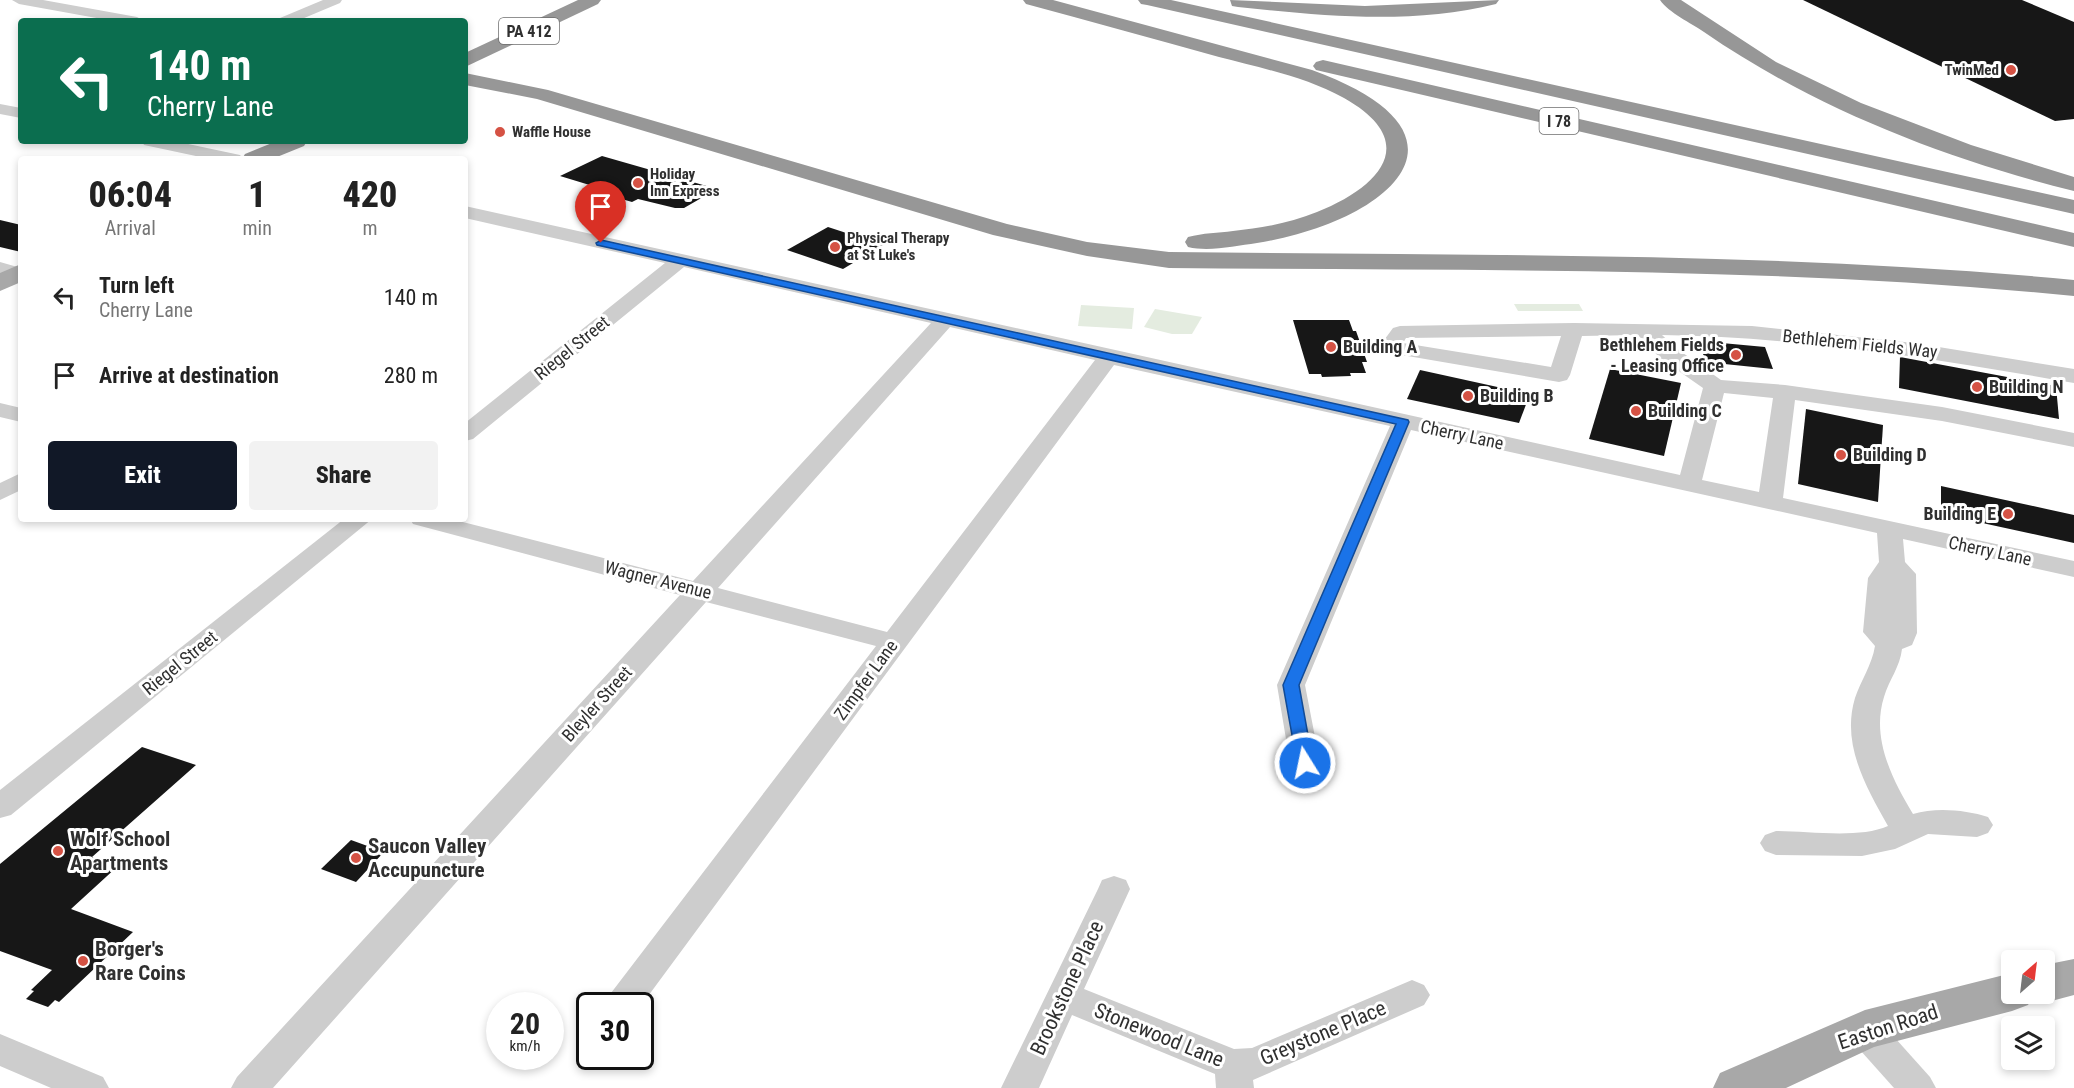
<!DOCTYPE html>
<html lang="en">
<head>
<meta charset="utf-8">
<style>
  body { margin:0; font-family:"Roboto Condensed",sans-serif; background:#f2f2f2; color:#222; height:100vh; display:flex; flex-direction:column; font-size:22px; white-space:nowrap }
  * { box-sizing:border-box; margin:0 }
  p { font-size:20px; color:#767676 }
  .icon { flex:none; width:33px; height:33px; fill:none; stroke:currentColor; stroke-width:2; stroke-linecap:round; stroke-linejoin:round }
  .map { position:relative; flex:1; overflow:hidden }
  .sheet { position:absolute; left:18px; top:156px; width:450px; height:366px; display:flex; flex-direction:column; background:#fff; border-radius:6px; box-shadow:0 3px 9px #0003 }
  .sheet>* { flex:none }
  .hud { position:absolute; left:18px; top:18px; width:450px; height:126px; border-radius:6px; box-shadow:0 3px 9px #0003; background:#0b6e4f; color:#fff; overflow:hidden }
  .needle { width:39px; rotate:28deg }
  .buttons { position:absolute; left:2001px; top:950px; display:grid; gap:12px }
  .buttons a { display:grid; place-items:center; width:54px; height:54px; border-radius:6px; background:#fff; box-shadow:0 3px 9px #0003; font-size:30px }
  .speed { position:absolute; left:486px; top:992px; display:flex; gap:12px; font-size:30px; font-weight:700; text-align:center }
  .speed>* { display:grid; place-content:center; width:78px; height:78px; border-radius:50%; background:#fff; box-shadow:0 3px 9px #0003; line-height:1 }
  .speed small { font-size:15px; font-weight:400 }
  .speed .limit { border:3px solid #111; border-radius:9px; background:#fff; color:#111 }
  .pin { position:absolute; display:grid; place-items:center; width:51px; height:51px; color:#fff; margin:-62px -26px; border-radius:50% 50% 50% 0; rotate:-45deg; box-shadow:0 0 6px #0007 }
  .pin .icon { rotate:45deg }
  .me { position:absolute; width:66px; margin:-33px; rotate:350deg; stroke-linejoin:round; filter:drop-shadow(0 0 4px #0008) }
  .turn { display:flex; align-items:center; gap:21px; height:126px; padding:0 30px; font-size:27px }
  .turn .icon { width:78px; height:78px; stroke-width:2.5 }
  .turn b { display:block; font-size:42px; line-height:51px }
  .eta { display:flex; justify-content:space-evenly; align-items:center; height:102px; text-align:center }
  .eta b { font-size:36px; font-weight:800; line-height:42px }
  .cta { display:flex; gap:12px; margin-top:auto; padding:12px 30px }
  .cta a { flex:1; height:69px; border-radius:6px; background:#111827; color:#fff; font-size:24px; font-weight:800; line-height:69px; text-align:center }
  .cta a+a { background:#f2f2f2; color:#222 }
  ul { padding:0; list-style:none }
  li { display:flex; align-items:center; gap:18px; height:78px; padding:0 30px }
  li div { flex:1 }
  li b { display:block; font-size:22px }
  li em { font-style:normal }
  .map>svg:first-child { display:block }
  .green { fill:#e4ece0 }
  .building { fill:#171717 }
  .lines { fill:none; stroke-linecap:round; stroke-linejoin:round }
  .minor { fill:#cdcdcd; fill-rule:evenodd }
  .major { fill:#a8a8a8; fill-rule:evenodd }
  .highway { fill:#979797; fill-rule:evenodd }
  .route { fill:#1a73e8; stroke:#114b97; stroke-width:1.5 }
  .poi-dot { fill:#d55244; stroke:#fff; stroke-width:2 }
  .labels { text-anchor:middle; stroke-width:6; stroke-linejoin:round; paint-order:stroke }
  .far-poi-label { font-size:15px; font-weight:bold; fill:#303030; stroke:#fff; text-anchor:start }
  .shield { fill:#fff; stroke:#6e6e6e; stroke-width:1.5 }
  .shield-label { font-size:16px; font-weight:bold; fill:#303030 }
  .street-label { font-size:18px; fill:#303030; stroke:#fff }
  .poi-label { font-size:18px; font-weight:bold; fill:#303030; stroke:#fff; text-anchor:start }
  .near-poi-label { font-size:21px; font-weight:bold; fill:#303030; stroke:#fff; text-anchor:start }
  .near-street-label { font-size:21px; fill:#303030; stroke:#fff }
</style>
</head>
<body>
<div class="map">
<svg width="2074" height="1088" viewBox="0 0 2074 1088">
  <rect width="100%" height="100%" fill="#fff"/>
  <g class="green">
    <path d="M 1514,304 L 1579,304 L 1583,311 L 1518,311 Z"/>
    <path d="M 1081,305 L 1134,308 L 1132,329 L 1078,326 Z"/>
    <path d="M 1155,309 L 1202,317 L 1192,334 L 1172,334 L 1144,327 Z"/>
  </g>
  <g class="building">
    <path d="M 1803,0 L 2022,0 L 2074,22 L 2074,119 L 2055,121 Z"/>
    <path d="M 602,156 L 717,189 L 684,208 L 675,208 L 638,199 L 632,202 L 601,193 L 606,190 L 560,176 Z"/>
    <path d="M 0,220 L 21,225 L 21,252 L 0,247 Z"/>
    <path d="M 828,227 L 883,245 L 843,269 L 787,250 Z"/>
    <path d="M 1293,320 L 1349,320 L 1353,331 L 1356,331 L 1367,362 L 1362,362 L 1366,373 L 1350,373 L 1351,376 L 1322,377 L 1321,374 L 1309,374 Z"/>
    <path d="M 1700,341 L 1765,347 L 1773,369 L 1705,362 Z"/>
    <path d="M 1900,357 L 2056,386 L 2059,419 L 1899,388 Z"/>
    <path d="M 1610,369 L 1681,383 L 1664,456 L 1589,439 Z"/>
    <path d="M 1420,370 L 1530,394 L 1519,423 L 1407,399 Z"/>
    <path d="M 1806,409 L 1883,425 L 1878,502 L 1798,484 Z"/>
    <path d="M 1941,486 L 2074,515 L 2074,543 L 1941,514 Z"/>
    <path d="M 142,747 L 196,765 L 92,857 L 118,866 L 71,909 L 133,932 L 59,1002 L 55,1000 L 48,1007 L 26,999 L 34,991 L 31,990 L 52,970 L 0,951 L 0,864 Z"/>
    <path d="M 351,840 L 384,852 L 356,882 L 321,869 Z"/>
  </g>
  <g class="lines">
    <g class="minor">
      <path d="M 12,0 L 43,0 L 137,17 L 144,21 L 113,21 L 19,4 Z"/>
      <path d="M 323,0 L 342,0 L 340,3 L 297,21 L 278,21 L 280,18 Z"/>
      <path d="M 0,104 L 21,108 L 21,118 L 0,114 Z"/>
      <path d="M 142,141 L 174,141 L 240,155 L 243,159 L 210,159 L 144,145 Z"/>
      <path d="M 465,206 L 1680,475 L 1703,388 L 1660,358 L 1638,335 L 1582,336 L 1570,375 L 1567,380 L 1559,382 L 1390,353 L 1382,352 L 1379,347 L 1393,328 L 1400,326 L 1574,323 L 1752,326 L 1914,343 L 2074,369 L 2074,383 C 1938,359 1801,337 1662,335 L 1676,348 L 1721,380 L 1785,385 L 1942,407 L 2074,433 L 2074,447 L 1942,421 L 1795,400 L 1783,498 L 2074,561 L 2074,577 L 1903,539 L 1905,562 L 1916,574 L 1917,633 L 1912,645 L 1902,649 C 1900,667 1889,680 1884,697 C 1871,738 1892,779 1913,814 C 1936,807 1966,810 1988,817 L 1993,825 L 1988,833 L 1977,837 L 1928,834 L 1895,849 L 1862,856 L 1776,855 L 1765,851 L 1760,843 L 1765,835 L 1776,831 C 1808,831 1859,839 1888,826 C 1866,787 1841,744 1855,698 C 1861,680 1872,665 1875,646 L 1863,632 L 1868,578 L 1879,562 L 1877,533 L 1411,430 L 1305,685 L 1320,763 L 1316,771 L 1305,774 L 1294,771 L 1290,763 L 1277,685 L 1390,426 L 1114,365 L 640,1007 L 606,1005 L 605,1003 L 611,993 L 876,646 L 706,602 L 273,1088 L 231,1088 L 237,1077 L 680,595 L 413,524 L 410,519 L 451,519 L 693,581 L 931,323 L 684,267 L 473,439 L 465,441 L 465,423 L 665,263 L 465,218 ZM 950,327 L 1095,360 L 887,632 L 718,588 ZM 1561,336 L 1551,367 L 1403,343 L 1406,338 ZM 1724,393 L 1773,398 L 1759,492 L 1702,480 Z"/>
      <path d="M 0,262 L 21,268 L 21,278 L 0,274 Z"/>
      <path d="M 0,403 L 21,408 L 21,422 L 0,417 Z"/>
      <path d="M 21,473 L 21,490 L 0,500 L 0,483 Z"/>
      <path d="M 344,519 L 372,519 L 11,815 L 0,818 L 0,790 Z"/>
      <path d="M 1114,876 L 1126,880 L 1130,889 L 1084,989 L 1234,1049 L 1252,1048 L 1412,980 L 1424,985 L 1430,995 L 1424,1005 L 1253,1080 L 1254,1088 L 1216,1088 L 1215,1074 L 1072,1015 L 1039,1088 L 1001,1088 L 1098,889 L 1102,880 Z"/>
      <path d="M 1865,1015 L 1878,1019 L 1930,1077 L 1936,1088 L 1894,1088 L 1852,1041 L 1847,1030 L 1852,1019 Z"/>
      <path d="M 0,1034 L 103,1077 L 109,1088 L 51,1088 L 0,1066 Z"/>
    </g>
    <g class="major">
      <path d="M 21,264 L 21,282 L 0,291 L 0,273 Z"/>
      <path d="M 2074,959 L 2074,995 L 2044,1003 L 2032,998 L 2028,1005 L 2012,1011 L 1874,1047 L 1786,1088 L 1713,1088 L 1720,1073 L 1865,1010 L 2012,973 L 2012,993 L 2044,993 L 2044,965 Z"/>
    </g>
    <g class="highway">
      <path d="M 578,0 L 601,0 L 598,4 L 465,67 L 465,53 Z"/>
      <path d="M 1023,0 L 1053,0 L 1312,70 C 1493,136 1385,223 1257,243 C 1235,246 1209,252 1188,247 L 1185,242 L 1188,237 C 1203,233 1218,233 1233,231 C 1262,228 1290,223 1317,212 C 1380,187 1422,142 1344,98 C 1306,77 1261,68 1219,57 C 1154,39 1090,21 1026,4 Z"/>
      <path d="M 1138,0 L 1171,0 L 2074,200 L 2074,214 L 1147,5 L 1141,4 Z"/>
      <path d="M 1230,0 L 1365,6 L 1499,0 L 1496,4 C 1412,25 1323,16 1238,7 L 1232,6 Z"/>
      <path d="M 1660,0 L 1681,0 L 1776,62 L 1861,103 L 1971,145 L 2074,177 L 2074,191 C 1945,159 1814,108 1704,32 C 1691,23 1669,13 1660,0 Z"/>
      <path d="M 1323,60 L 2074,233 L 2074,247 L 1316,70 L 1313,66 L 1316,62 Z"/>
      <path d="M 465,73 L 548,90 L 1007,224 L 1087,242 L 1169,252 C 1471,256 1774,251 2074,280 L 2074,296 C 1774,266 1471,271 1169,268 L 1087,256 L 993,235 L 537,99 L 465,85 Z"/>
      <path d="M 277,141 L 307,141 L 304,146 L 272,159 L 242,159 L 245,154 Z"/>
    </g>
  </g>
  <path class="route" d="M 601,240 L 1408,420 L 1409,422 L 1299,685 L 1313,763 L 1311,767 L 1300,767 L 1297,763 L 1283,685 L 1396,424 L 597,245 L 596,243 Z"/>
  <g class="poi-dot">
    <circle cx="2011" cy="70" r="6"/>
    <circle cx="500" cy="132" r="6"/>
    <circle cx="638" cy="183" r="6"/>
    <circle cx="835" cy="247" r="6"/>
    <circle cx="1331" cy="347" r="6"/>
    <circle cx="1736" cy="355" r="6"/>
    <circle cx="1977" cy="387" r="6"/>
    <circle cx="1468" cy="396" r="6"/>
    <circle cx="1636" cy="411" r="6"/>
    <circle cx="1841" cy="455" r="6"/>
    <circle cx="2008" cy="514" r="6"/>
    <circle cx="58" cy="851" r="6"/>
    <circle cx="356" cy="858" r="6"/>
    <circle cx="83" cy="961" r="6"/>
  </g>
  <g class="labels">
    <g class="far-poi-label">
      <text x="1999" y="75" text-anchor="end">TwinMed</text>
      <text x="512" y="137">Waffle House</text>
      <text x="650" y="179">Holiday<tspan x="650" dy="17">Inn Express</tspan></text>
      <text x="847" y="243">Physical Therapy<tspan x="847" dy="17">at St Luke's</tspan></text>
    </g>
    <g class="shield">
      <rect x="499" y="18" width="60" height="26" rx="4.5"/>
      <rect x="1539.5" y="108" width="39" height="26" rx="4.5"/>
    </g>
    <g class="shield-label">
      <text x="529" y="37">PA 412</text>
      <text x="1559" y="127">I 78</text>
    </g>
    <g class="street-label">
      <text transform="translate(1860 344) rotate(6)" y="6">Bethlehem Fields Way</text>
      <text transform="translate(572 348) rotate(-39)" y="6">Riegel Street</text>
      <text transform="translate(1462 435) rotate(12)" y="6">Cherry Lane</text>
      <text transform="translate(1990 551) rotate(12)" y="6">Cherry Lane</text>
      <text transform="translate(658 580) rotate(14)" y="6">Wagner Avenue</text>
      <text transform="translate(180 663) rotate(-39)" y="6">Riegel Street</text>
      <text transform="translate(866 680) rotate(-54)" y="6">Zimpfer Lane</text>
      <text transform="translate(597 704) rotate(-48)" y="6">Bleyler Street</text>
    </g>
    <g class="poi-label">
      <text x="1724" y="351" text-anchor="end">Bethlehem Fields<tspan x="1724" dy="21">- Leasing Office</tspan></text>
      <text x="1343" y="353">Building A</text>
      <text x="1989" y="393">Building N</text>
      <text x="1480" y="402">Building B</text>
      <text x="1648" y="417">Building C</text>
      <text x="1853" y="461">Building D</text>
      <text x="1996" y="520" text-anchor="end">Building E</text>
    </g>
    <g class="near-poi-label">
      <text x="70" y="846">Wolf School<tspan x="70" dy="24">Apartments</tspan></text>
      <text x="368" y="853">Saucon Valley<tspan x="368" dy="24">Accupuncture</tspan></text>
      <text x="95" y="956">Borger's<tspan x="95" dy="24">Rare Coins</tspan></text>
    </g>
    <g class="near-street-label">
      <text transform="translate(1067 988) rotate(-65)" y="7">Brookstone Place</text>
      <text transform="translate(1888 1027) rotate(-18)" y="7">Easton Road</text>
      <text transform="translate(1323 1033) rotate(-23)" y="7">Greystone Place</text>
      <text transform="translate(1159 1035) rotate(22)" y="7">Stonewood Lane</text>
    </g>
  </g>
</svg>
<div class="buttons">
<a><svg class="needle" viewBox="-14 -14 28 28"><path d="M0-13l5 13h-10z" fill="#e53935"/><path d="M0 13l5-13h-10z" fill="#767676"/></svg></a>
<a><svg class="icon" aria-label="layers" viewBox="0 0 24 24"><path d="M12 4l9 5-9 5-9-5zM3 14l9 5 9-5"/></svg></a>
</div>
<div class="speed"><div>20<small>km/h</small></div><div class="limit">30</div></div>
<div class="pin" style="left:601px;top:243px;background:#d93025"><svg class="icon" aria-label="arrive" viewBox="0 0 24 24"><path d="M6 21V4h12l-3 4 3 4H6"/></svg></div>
<svg class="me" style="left:1305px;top:763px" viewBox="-20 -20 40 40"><circle r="17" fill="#1a73e8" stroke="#fff" stroke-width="3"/><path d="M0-11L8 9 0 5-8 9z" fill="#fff"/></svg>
<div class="hud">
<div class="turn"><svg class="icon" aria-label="left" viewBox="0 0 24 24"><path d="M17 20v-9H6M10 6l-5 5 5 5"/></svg><div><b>140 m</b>Cherry Lane</div></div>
</div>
<section class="sheet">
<div class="eta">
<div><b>06:04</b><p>Arrival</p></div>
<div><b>1</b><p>min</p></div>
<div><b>420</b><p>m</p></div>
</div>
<ul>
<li><svg class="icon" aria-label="left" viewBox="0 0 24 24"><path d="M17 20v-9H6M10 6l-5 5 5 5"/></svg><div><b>Turn left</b><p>Cherry Lane</p></div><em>140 m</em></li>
<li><svg class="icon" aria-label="arrive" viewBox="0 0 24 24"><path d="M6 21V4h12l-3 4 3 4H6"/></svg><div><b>Arrive at destination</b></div><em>280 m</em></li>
</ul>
<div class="cta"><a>Exit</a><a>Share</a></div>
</section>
</div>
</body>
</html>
